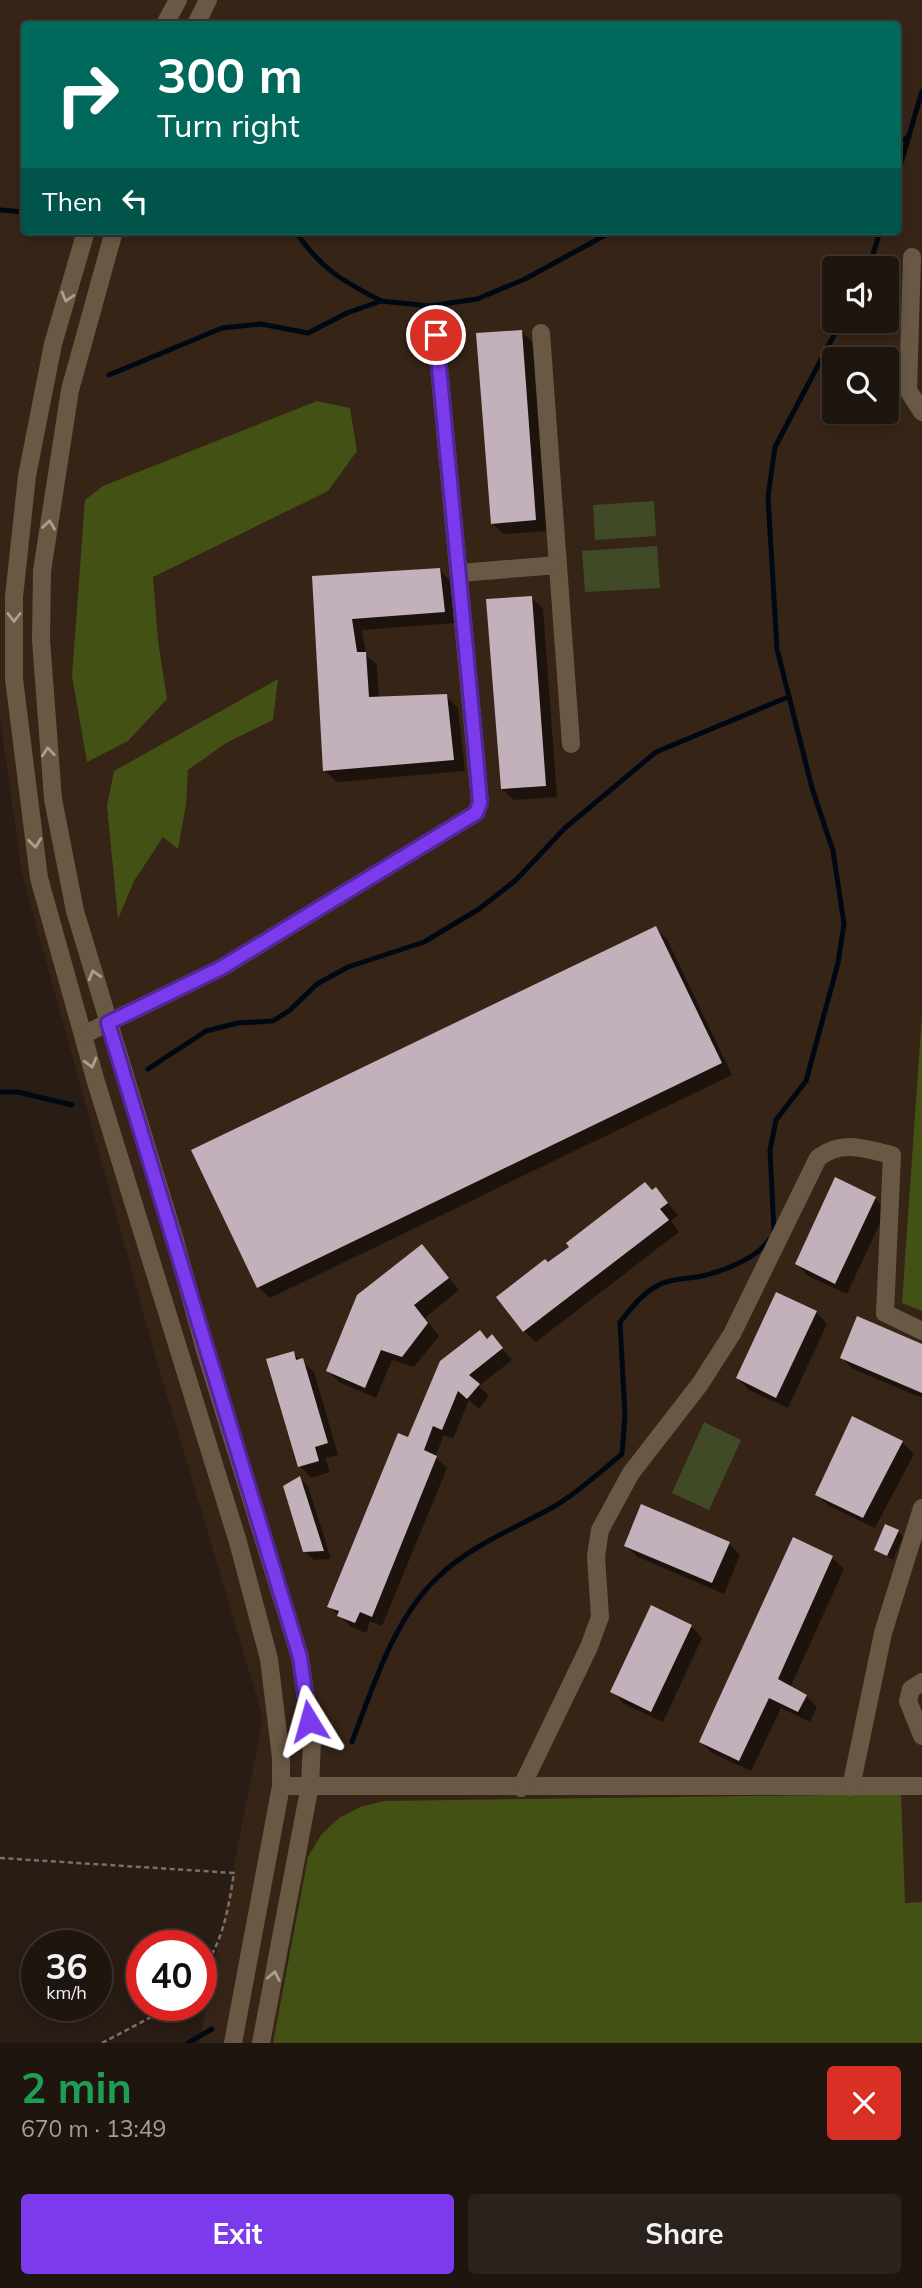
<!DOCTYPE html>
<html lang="en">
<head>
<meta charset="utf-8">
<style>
  body { margin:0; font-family:Mulish,sans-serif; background:#2c221d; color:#f1f3f6; height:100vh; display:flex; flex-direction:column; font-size:26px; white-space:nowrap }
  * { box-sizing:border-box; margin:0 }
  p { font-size:23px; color:#a19f9e }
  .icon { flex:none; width:38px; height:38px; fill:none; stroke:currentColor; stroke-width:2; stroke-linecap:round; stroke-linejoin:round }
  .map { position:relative; height:2043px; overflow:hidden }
  .details { display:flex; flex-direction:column; background:#1f150f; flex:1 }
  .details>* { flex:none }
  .hud { position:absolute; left:21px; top:21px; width:880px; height:214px; border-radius:7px; box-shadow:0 4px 10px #0003,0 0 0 2px #3c342f; background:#00695c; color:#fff; overflow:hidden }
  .controls { position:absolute; left:822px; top:256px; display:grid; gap:14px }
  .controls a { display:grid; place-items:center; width:77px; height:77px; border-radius:7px; background:#1f150f; box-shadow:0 4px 10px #0003,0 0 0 2px #3c342f; font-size:35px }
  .speed { position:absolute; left:21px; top:1930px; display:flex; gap:14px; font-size:35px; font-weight:700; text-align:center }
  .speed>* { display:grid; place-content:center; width:91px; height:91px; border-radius:50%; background:#1f150f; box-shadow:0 4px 10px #0003,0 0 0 2px #3c342f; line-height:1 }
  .speed small { font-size:18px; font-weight:400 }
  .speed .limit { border:10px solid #d22; background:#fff; color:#111 }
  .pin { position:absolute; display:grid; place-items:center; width:60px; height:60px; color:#fff; margin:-30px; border:4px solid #fff; border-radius:50%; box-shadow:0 2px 7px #0007 }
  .me { position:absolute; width:77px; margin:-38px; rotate:352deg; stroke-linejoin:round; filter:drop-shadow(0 0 5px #0008) }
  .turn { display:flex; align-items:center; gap:24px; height:147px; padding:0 21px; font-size:32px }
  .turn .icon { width:91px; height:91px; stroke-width:2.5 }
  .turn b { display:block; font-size:49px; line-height:60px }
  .then { display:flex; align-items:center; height:66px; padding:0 21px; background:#0003; gap:14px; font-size:26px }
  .round { display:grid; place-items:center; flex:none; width:74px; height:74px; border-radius:7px; background:#2c221d }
  .summary { display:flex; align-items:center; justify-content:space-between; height:119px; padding:0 21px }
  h1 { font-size:42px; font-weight:700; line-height:52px; color:#1e9e55 }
  .primary-button { display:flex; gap:14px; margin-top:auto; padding:14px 21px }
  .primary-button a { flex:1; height:80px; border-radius:7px; background:#7c3aed; color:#fff; font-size:28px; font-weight:700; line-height:80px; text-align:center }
  .primary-button a+a { background:#2c221d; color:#f1f3f6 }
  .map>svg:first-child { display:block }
  .built { fill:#362417; fill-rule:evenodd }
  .green { fill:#414a26 }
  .forest { fill:#445115 }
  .shadow { fill:#0007 }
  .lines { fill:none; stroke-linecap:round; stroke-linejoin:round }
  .stream { stroke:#000913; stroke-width:5 }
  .building { fill:#c2b0ba }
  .path { stroke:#7b7069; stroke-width:2.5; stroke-dasharray:5 3.5; stroke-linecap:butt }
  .minor { stroke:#685844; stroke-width:18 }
  .oneway { stroke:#ac9f92 }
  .route-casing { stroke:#51269a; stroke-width:18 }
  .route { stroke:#7c3aed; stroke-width:12 }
</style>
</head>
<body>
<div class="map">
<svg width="922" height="2043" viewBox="0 0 922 2043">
  <rect width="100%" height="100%" fill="#291c14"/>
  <path class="built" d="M 0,0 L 922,0 L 922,2043 L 199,2043 L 263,1718 L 155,1355 L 22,874 L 0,718 ZM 24,24 L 898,24 L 898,231 L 24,231 ZM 835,268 L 887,268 L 887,320 L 835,320 ZM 835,359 L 887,359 L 887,411 L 835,411 Z"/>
  <g class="green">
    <path d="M 654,501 L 656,536 L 595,540 L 593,505 Z"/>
    <path d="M 657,546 L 660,588 L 585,592 L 582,551 Z"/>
    <path d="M 704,1422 L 741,1440 L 709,1510 L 672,1493 Z"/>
  </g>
  <g class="forest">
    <path d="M 317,401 L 350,408 L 357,451 L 328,491 L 153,577 L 158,641 L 167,699 L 128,741 L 87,762 L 72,676 L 85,500 L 103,486 Z"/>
    <path d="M 278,679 L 273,720 L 226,743 L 188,770 L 186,805 L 178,849 L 163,837 L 134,881 L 118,919 L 107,806 L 114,771 Z"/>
    <path d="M 922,1014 L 922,1311 L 902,1303 Z"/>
    <path d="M 901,1794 L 905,1903 L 922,1902 L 922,2043 L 273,2043 L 308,1857 L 321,1835 L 339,1818 L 360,1807 L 384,1801 Z"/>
  </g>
  <g class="shadow">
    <path d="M 521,331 L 533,343 L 547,531 L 504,534 L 492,523 Z"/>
    <path d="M 440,570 L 451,582 L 455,623 L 362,630 L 366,655 L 377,665 L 379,699 L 446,696 L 458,708 L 465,771 L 337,782 L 325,771 L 313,578 Z"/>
    <path d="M 531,597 L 543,609 L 557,797 L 514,800 L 502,789 Z"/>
    <path d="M 655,928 L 667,939 L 732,1075 L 270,1298 L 258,1287 Z"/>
    <path d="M 656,1190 L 678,1215 L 671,1221 L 679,1232 L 536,1342 L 524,1331 L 548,1264 Z"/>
    <path d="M 875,1198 L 886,1210 L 847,1294 L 808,1276 L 797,1264 Z"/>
    <path d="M 422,1246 L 459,1290 L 425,1318 L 439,1336 L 414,1367 L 392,1360 L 376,1398 L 339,1382 L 328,1371 Z"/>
    <path d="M 816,1312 L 827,1324 L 788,1408 L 749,1390 L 738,1378 Z"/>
    <path d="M 492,1337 L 512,1360 L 479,1386 L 489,1396 L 479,1409 L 469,1400 L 453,1439 L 444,1435 L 435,1457 L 447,1468 L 382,1626 L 370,1621 L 366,1633 L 350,1626 L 329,1606 L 409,1439 Z"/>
    <path d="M 922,1345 L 922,1398 L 853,1369 L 842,1358 Z"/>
    <path d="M 293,1353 L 314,1372 L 338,1455 L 325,1458 L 330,1472 L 311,1478 L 300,1466 Z"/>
    <path d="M 853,1419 L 902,1442 L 914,1454 L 875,1528 L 829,1506 L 817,1495 Z"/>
    <path d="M 300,1478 L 308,1486 L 331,1559 L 314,1560 L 305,1551 Z"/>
    <path d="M 898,1531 L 903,1537 L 893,1560 L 876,1550 Z"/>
    <path d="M 793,1539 L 832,1557 L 844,1569 L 790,1688 L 806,1696 L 817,1707 L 810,1722 L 781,1708 L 751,1771 L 712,1753 L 701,1742 Z"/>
    <path d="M 729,1543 L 740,1555 L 724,1594 L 638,1557 L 626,1546 Z"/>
    <path d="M 691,1626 L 702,1638 L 663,1722 L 624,1704 L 613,1692 Z"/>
  </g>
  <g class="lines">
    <g class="stream">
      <path d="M 898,142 L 909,137"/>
      <path d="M 898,173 L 922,91"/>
      <path d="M 0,210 L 24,212"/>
      <path d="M 295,231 C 322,270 340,279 381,301"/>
      <path d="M 869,268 L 880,231"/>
      <path d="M 109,375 L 222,328 L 261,324 L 308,333 L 347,313 L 381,301 L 430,306 L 477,299 L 525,279 L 613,231"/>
      <path d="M 148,1069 L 206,1031 L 238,1023 L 273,1021 L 290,1010 L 317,984 L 348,967 L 424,942 L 479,909 L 516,880 L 565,828 L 656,752 L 788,697"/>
      <path d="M 0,1092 L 18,1092 L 72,1105"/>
      <path d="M 774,1232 L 770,1150 L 776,1120 L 806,1081 L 838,963 L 844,924 L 833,851 L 812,788 L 777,649 L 768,497 L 775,447 L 842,320"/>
      <path d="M 352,1742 C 373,1687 393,1620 437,1578 C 469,1546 516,1528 555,1506 C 579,1492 601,1471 622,1454 L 625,1416 L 620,1322 C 630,1310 641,1295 655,1287 C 670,1278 686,1279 702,1276 C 724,1271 757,1258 769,1240"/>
      <path d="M 188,2043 L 212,2029"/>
    </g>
  </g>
  <g class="building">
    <path d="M 522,330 L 536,520 L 491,524 L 476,333 Z"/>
    <path d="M 440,568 L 445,612 L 352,619 L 357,652 L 366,652 L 369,697 L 447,694 L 454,760 L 323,771 L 312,576 Z"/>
    <path d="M 532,596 L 546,786 L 501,789 L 486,599 Z"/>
    <path d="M 656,926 L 722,1063 L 257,1288 L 191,1150 Z"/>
    <path d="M 835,1177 L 876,1197 L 835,1284 L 795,1264 Z"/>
    <path d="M 645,1182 L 652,1190 L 656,1187 L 668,1203 L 660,1209 L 669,1220 L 523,1332 L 496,1297 L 545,1259 L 548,1262 L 569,1247 L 566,1243 Z"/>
    <path d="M 422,1244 L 449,1278 L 414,1305 L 428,1323 L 402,1357 L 381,1350 L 365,1388 L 326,1371 L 357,1295 Z"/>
    <path d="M 776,1292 L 817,1311 L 776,1398 L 736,1378 Z"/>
    <path d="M 857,1316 L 922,1344 L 922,1393 L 840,1358 Z"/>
    <path d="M 480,1330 L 487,1339 L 492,1334 L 503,1348 L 469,1375 L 480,1384 L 467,1399 L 458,1391 L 442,1430 L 433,1426 L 424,1450 L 437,1456 L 372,1617 L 360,1612 L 355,1623 L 337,1616 L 339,1611 L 327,1607 L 398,1433 L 408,1437 L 440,1361 Z"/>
    <path d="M 294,1351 L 296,1360 L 303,1358 L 328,1443 L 315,1447 L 319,1461 L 298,1467 L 266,1359 Z"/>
    <path d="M 852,1416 L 903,1441 L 863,1518 L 815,1495 Z"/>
    <path d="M 300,1476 L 324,1551 L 303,1552 L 283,1486 Z"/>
    <path d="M 641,1504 L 730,1542 L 712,1583 L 624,1546 Z"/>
    <path d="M 885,1524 L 899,1530 L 887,1556 L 874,1550 Z"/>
    <path d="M 793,1537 L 833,1556 L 778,1679 L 807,1695 L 798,1712 L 769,1698 L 739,1761 L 699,1742 Z"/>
    <path d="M 651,1605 L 692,1625 L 651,1712 L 610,1692 Z"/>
  </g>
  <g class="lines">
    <g class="path">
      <path d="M 0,1858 L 234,1873 C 229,1906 223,1944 201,1970"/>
      <path d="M 102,2043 L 172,2006"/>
    </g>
    <g class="minor">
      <path d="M 165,24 L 178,0"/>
      <path d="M 196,24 L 208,0"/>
      <path d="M 86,231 L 53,344 L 27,476 L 14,597 L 14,679 L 39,878 L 96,1082 L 238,1542 L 269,1659 L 281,1758 L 281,1786 L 233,2043"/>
      <path d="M 114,231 L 70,390 L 42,571 L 41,640 L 53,799 L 75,911 L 174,1237 L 205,1350 L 300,1657 L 312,1742 L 310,1785 L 261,2043"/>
      <path d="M 912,257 L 908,390 L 922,412"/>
      <path d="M 541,333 L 571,744"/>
      <path d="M 459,573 L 558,565"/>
      <path d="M 83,1035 L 221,968 L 476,813 L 480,803 L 475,748 L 436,335"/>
      <path d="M 922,1682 L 911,1689 L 908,1701 L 922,1736"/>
      <path d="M 281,1786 L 922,1786"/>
      <path d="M 851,1787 L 883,1633 L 922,1508"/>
      <path d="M 521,1788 L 589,1647 L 600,1617 L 596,1556 L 600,1530 L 631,1473 L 700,1384 L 732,1334 L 818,1158 C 842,1139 865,1149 892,1155 L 885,1313 L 922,1331"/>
    </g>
  </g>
  <defs><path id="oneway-chevron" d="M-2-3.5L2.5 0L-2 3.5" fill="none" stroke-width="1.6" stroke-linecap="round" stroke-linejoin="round" transform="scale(1.75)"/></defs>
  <g class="oneway">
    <use href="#oneway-chevron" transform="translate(67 297) rotate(106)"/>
    <use href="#oneway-chevron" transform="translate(49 525) rotate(-82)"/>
    <use href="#oneway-chevron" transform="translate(14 617) rotate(90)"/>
    <use href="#oneway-chevron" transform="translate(48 752) rotate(-96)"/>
    <use href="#oneway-chevron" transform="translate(35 843) rotate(83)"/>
    <use href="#oneway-chevron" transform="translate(94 975) rotate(-106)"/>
    <use href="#oneway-chevron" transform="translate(91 1063) rotate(75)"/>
    <use href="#oneway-chevron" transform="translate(274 1976) rotate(-79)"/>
  </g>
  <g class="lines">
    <defs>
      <path id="route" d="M 309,1721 L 300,1657 L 108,1023 L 221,968 L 476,813 L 480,803 L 477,766 L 436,335"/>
    </defs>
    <use href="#route" class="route-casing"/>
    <use href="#route" class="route"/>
  </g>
</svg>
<div class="controls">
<a><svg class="icon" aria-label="sound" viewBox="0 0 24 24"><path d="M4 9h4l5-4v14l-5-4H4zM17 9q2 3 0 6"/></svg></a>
<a><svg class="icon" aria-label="search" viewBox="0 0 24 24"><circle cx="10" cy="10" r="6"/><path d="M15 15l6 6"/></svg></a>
</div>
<div class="speed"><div>36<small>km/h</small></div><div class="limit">40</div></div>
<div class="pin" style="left:436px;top:335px;background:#d93025"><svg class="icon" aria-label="arrive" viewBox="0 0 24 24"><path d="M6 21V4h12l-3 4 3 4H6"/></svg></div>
<svg class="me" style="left:309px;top:1721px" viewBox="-20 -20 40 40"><path d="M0-17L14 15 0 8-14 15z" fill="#7c3aed" stroke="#fff" stroke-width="4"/></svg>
<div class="hud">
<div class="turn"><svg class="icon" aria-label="right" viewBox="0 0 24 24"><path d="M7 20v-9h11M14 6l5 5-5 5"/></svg><div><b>300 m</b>Turn right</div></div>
<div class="then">Then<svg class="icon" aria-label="left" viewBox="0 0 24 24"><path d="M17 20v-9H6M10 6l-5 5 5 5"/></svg></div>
</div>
</div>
<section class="details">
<div class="summary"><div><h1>2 min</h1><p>670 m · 13:49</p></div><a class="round" style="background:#d93025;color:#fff"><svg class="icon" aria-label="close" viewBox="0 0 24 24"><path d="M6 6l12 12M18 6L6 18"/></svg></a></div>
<div class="primary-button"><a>Exit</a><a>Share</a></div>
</section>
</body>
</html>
